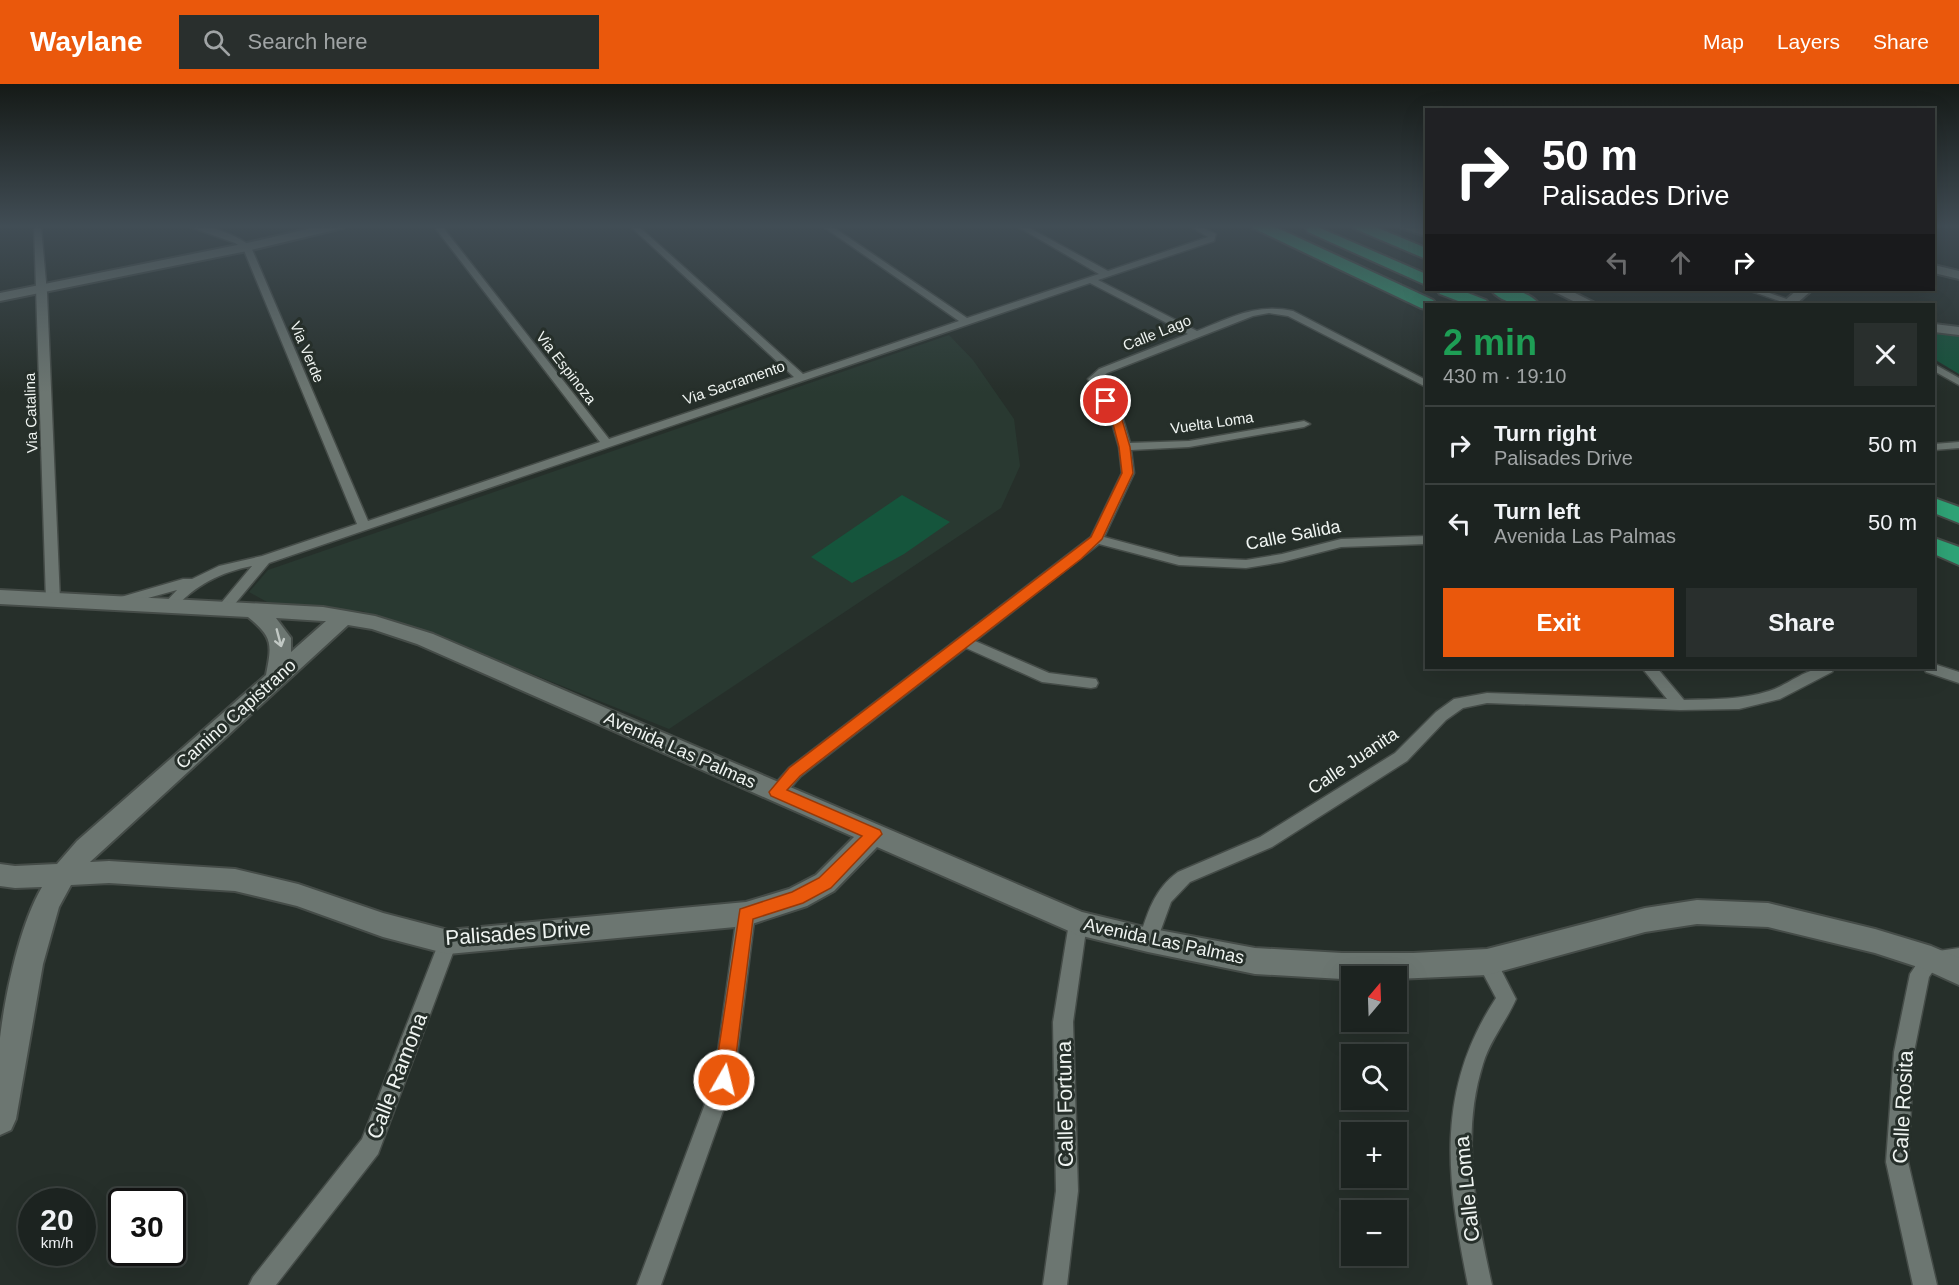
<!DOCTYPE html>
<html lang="en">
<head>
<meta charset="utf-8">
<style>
  body { margin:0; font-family:Arial,sans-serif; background:#292f2d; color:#f1f3f6; height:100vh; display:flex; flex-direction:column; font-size:22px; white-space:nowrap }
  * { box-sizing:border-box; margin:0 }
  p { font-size:20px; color:#a0a4a5 }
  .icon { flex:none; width:33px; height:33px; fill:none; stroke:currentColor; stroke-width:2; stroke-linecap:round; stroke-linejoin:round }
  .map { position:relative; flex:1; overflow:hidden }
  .sheet { position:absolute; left:1425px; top:219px; width:510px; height:366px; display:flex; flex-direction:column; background:#1c2320; border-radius:0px; box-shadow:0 6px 24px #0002,0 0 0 2px #3a403e }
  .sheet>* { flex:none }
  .banner { position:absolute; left:1425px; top:24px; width:510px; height:183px; border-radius:0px; box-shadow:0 6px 24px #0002,0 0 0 2px #3a403e; background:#202124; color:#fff; overflow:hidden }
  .needle { width:39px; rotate:19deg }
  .fabs { position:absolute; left:1341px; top:882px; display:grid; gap:12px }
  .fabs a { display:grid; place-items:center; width:66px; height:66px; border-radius:0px; background:#1c2320; box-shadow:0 6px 24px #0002,0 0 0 2px #3a403e; font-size:30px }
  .speed { position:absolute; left:18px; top:1104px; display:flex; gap:12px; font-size:30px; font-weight:700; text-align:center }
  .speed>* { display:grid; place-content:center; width:78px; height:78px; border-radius:50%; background:#1c2320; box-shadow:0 6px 24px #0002,0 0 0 2px #3a403e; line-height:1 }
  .speed small { font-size:15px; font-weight:400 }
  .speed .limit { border:3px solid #111; border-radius:9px; background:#fff; color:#111 }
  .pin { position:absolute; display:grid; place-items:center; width:51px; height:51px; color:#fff; margin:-26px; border:3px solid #fff; border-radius:50%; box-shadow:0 2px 6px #0007 }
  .me { position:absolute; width:66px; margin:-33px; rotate:8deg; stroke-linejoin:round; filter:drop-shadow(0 0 4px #0008) }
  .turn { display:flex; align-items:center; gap:21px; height:126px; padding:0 18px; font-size:27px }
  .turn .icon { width:78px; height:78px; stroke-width:2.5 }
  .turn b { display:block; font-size:42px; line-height:51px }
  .lanes { display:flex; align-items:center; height:57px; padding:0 18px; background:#0003; justify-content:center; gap:30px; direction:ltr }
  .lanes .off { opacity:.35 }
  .round { display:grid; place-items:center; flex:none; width:63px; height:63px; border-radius:0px; background:#292f2d }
  .head { display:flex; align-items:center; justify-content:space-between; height:102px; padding:0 18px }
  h1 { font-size:36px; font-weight:700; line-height:45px; color:#1e9e55 }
  .primary-button { display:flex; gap:12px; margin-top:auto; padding:12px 18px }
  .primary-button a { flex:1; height:69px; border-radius:0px; background:#ea580c; color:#fff; font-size:24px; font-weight:700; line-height:69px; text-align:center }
  .primary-button a+a { background:#292f2d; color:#f1f3f6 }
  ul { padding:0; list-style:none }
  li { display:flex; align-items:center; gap:18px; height:78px; padding:0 18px; border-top:2px solid #3a403e }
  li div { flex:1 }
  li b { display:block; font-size:22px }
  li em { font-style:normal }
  header { display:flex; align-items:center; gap:36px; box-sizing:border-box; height:84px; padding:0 30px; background:#ea580c; color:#fff }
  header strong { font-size:28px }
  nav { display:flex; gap:33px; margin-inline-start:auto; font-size:21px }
  .search { width:420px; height:54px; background:#292f2d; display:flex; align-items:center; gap:15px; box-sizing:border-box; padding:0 21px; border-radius:0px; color:#a0a4a5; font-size:22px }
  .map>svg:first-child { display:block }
  .built { fill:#293931 }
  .green { fill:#15553c }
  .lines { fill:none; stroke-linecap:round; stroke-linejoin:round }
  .street-casing { stroke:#454c48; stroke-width:3 }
  .secondary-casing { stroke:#454c48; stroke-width:4 }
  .highway-casing { stroke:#454c48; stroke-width:4 }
  .street { fill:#6c7671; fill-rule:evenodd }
  .secondary { fill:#6c7671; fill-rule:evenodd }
  .highway { fill:#2fa376; fill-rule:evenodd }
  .oneway { stroke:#c1c8c4 }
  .route { fill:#ea580c; stroke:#983908; stroke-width:1.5 }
  .labels { text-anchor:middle; stroke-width:6; stroke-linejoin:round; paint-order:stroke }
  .far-street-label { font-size:15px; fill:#eff4f1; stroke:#262f2a }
  .street-label { font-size:18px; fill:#eff4f1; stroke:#262f2a }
  .near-street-label { font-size:21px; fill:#eff4f1; stroke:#262f2a }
</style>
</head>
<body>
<header>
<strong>Waylane</strong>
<div class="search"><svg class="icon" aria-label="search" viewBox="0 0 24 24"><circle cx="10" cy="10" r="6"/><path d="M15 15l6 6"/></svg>Search here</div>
<nav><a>Map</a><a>Layers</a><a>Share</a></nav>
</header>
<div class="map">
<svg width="1959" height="1201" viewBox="0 0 1959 1201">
  <rect width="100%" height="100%" fill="#262f2a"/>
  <path class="built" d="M 949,251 L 973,276 L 1014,335 L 1020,382 L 1001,424 L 669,645 L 443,554 L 362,527 L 276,523 L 249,508 L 268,486 Z"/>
  <g class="green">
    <path d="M 1934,248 L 1959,251 L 1959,290 L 1934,275 Z"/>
    <path d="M 902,411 L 950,438 L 904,470 L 852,499 L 811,473 Z"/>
  </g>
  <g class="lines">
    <defs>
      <g id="street">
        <path d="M 34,141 L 43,141 L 41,143 L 47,209 L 60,517 L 53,521 L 46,517 Z"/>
        <path d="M 185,141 C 204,139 237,150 251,163 L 368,437 L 600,358 L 433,141 L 441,141 L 609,355 L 794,293 L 629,141 L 637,141 L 803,290 L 959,237 L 821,141 L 830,141 L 967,234 L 1099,190 L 1015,141 L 1024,141 L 1108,187 L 1208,153 L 1188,141 L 1197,141 L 1216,150 L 1214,157 L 1098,196 L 1197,247 C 1230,234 1256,219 1293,227 L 1426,296 L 1426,303 L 1288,232 L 1269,229 L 1253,232 L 1107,289 L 1099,296 L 1122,332 L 1130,359 L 1189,357 L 1304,337 L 1310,340 L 1304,343 L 1189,363 L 1131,366 L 1134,389 L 1104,453 L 1179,473 L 1246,476 L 1282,470 L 1341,455 L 1426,452 L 1426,460 L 1341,463 L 1282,478 L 1246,484 L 1179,481 L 1099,460 L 975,557 L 1049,589 L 1096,595 L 1098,599 L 1096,603 L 1091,604 L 1042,598 L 966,564 L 801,692 C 792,701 784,717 770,712 L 768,708 L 789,684 L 1091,453 L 1122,389 L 1119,363 L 1110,332 L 1088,295 L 1099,285 L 1188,250 L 1090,199 L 269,479 L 229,527 L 219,527 L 217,524 L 252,482 C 221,488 195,501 174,525 L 164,525 L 162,522 L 177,506 L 119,522 L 114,521 L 112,518 L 114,515 L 183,495 L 192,495 L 219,482 L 262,472 L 357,440 L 243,164 L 235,159 Z"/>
        <path d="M 1748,206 L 1761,206 L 1801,220 L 1788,220 Z"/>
        <path d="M 1934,280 L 1959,294 L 1959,301 L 1934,287 Z"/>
        <path d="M 1959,358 L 1959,364 L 1934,366 L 1934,360 Z"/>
        <path d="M 1934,580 L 1959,588 L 1959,599 L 1926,588 L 1924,584 L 1934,584 Z"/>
        <path d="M 1642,584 L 1657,584 L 1684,616 C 1713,615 1741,616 1769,607 C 1793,599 1807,581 1834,584 L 1832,588 L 1780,615 L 1739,625 L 1680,626 L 1487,619 L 1463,624 L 1446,636 L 1407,677 L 1272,763 L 1190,798 L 1171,818 L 1155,862 L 1148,864 L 1141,862 L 1139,856 C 1147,830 1154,805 1178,788 L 1260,753 L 1395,669 L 1436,628 L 1454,615 L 1487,609 L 1667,615 Z"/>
        <path d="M 746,822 L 752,824 L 755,830 L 734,996 L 661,1201 L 637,1201 L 714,996 L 737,830 L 740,824 Z"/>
        <path d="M 1078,831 L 1085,833 L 1087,839 L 1073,938 L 1078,1107 L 1067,1201 L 1043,1201 L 1056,1107 L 1053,938 L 1069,839 L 1071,833 Z"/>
        <path d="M 448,850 L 455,852 L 457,858 L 378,1070 L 276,1201 L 249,1201 L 253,1193 L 362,1055 L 439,858 L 441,852 Z"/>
        <path d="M 1959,864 L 1959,880 L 1936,883 L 1929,893 L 1914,968 L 1908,1078 L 1937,1201 L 1913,1201 L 1886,1078 L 1894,968 L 1910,890 L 1924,869 Z"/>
        <path d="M 1487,870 L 1494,872 L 1516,915 C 1506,938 1490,956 1483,980 C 1460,1052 1476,1129 1492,1201 L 1468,1201 C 1447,1097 1434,1008 1496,914 L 1477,878 L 1480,872 Z"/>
      </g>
      <g id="secondary">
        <path d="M 325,141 L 345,141 L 343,144 L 247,167 L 0,217 L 0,209 L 247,159 Z"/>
        <path d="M 1399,141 L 1416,141 L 1426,144 L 1426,152 L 1401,144 Z"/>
        <path d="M 1934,181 L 1959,187 L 1959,195 L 1934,189 Z"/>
        <path d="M 1551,206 L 1569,206 L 1597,220 L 1579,220 Z"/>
        <path d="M 1797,206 L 1812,206 L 1796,220 L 1785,220 L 1783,218 Z"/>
        <path d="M 1934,240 L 1959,243 L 1959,251 L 1934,248 Z"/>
        <path d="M 0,506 L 323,523 L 375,532 L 433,550 L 1082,828 L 1148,844 L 1255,864 L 1342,869 L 1413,869 L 1487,865 L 1645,824 L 1697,816 L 1768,819 L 1875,845 L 1931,862 L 1959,874 L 1959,901 L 1924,885 L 1875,869 L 1768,843 L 1697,840 L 1645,848 L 1487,891 L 1396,895 L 1396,892 L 1352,892 L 1352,895 L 1342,895 L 1255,890 L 1148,868 L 1078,851 L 877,763 L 834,807 L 807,822 L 746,842 L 448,870 L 383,853 L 297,822 L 235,807 L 109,799 L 71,801 L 59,823 L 43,880 L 16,1035 L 11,1046 L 0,1051 C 0,1019 0,985 0,954 C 5,910 20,840 42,803 L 15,804 L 0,802 L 0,780 L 15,782 L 57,780 L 77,757 L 266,591 C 272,560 273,553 248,533 L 0,520 ZM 276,534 L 323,537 L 326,537 L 291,568 L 291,554 ZM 348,541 L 372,545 L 417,560 L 854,753 L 816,791 L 789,805 L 746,818 L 448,846 L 383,829 L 298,800 L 235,785 L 109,777 L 90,778 Z"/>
      </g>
      <g id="highway">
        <path d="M 1251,141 L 1271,141 L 1433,216 L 1436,220 L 1426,220 L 1426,225 L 1421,224 L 1253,144 Z"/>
        <path d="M 1313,141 L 1426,190 L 1426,201 L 1308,148 L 1306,145 Z"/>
        <path d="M 1351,141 L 1371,141 L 1426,164 L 1426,175 L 1353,144 Z"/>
        <path d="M 1437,206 L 1460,206 L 1486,216 L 1489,220 L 1466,220 L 1440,210 Z"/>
        <path d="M 1491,206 C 1507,204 1528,206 1539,220 C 1523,222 1502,220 1491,206 Z"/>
        <path d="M 1934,414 L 1959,423 L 1959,439 L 1934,429 Z"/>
        <path d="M 1934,454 L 1959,463 L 1959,481 L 1934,470 Z"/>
      </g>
    </defs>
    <use href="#street" class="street-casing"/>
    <use href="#secondary" class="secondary-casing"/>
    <use href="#highway" class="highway-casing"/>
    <use href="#street" class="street"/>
    <use href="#secondary" class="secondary"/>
    <use href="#highway" class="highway"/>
  </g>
  <defs><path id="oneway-shaft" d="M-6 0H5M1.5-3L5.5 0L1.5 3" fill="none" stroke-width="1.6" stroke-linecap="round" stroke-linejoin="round" transform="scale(1.5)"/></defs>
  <use class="oneway" href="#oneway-shaft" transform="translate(279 554) rotate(75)"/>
  <linearGradient id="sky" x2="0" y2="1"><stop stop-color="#151a17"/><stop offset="0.46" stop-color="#414d55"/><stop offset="1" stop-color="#414d55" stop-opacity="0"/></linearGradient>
  <rect width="1959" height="309" fill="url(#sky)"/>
  <path class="route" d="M 1102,315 L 1109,315 L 1121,332 L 1130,363 L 1133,389 L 1102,455 L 1081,475 L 800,692 L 787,706 L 880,746 L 882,750 L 831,804 L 803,819 L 753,835 L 733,996 L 731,1003 L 724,1005 L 717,1003 L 714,996 L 740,825 L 792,808 L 819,794 L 862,752 L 771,712 L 769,708 L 789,684 L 1091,453 L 1122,389 L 1119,363 L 1111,332 L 1101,317 Z"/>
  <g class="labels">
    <g class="far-street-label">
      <text transform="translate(1157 249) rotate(-22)" y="5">Calle Lago</text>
      <text transform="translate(307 268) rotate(67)" y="5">Via Verde</text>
      <text transform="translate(566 284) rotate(52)" y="5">Via Espinoza</text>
      <text transform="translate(734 299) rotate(-19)" y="5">Via Sacramento</text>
      <text transform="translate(31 329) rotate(-92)" y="5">Via Catalina</text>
      <text transform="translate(1212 339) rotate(-8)" y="5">Vuelta Loma</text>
    </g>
    <g class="street-label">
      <text transform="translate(1293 451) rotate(-11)" y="6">Calle Salida</text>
      <text transform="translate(236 630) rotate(-42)" y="6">Camino Capistrano</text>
      <text transform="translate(680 666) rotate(24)" y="6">Avenida Las Palmas</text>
      <text transform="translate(1353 677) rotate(-34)" y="6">Calle Juanita</text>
      <text transform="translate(1164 857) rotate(12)" y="6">Avenida Las Palmas</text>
    </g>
    <g class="near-street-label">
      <text transform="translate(518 849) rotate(-4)" y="7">Palisades Drive</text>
      <text transform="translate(397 992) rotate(-69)" y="7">Calle Ramona</text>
      <text transform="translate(1065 1020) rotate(-91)" y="7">Calle Fortuna</text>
      <text transform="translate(1903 1023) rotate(-87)" y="7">Calle Rosita</text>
      <text transform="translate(1467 1105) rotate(-96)" y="7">Calle Loma</text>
    </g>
  </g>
</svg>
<div class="fabs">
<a><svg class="needle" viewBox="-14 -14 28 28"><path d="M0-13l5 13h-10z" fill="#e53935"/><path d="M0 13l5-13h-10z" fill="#a0a4a5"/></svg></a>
<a><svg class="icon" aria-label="search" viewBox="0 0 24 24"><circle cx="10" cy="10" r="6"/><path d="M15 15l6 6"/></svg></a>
<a>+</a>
<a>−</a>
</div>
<div class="speed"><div>20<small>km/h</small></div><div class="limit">30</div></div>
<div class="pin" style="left:1106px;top:317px;background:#d93025"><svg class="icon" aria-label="arrive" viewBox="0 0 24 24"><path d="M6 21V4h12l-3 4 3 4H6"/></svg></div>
<svg class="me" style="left:724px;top:996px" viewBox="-20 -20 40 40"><circle r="17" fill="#ea580c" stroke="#fff" stroke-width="3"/><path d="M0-11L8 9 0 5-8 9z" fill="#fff"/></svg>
<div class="banner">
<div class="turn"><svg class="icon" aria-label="right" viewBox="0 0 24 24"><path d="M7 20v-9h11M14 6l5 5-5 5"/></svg><div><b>50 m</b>Palisades Drive</div></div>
<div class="lanes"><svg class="icon off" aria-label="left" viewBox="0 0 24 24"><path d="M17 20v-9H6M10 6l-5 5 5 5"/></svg><svg class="icon off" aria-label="ahead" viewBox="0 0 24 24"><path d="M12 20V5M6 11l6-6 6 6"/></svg><svg class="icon" aria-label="right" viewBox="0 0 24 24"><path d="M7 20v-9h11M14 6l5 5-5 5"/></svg></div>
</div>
<section class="sheet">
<div class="head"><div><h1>2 min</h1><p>430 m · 19:10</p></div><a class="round"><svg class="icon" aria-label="close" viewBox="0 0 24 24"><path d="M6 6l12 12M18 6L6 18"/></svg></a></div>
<ul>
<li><svg class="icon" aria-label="right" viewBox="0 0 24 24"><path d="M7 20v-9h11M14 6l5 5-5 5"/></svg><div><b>Turn right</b><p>Palisades Drive</p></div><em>50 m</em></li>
<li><svg class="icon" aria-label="left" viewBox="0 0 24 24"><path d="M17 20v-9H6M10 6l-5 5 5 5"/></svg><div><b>Turn left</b><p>Avenida Las Palmas</p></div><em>50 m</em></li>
</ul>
<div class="primary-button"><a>Exit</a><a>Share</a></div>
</section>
</div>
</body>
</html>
